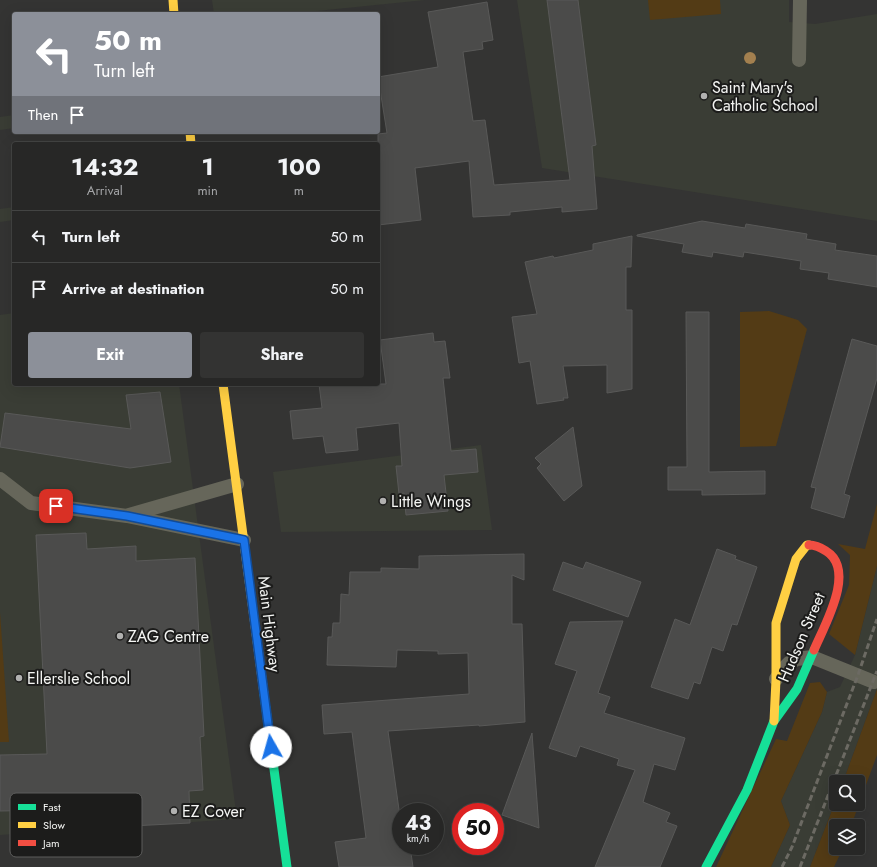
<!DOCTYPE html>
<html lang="en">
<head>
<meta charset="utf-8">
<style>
  body { margin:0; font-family:Jost,sans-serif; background:#333332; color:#f1f3f6; height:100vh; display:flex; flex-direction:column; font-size:15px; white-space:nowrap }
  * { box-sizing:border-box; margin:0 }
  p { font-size:13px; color:#a4a5a7 }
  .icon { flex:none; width:22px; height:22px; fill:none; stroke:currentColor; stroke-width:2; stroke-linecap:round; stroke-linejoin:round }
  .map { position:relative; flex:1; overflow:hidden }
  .drawer { position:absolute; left:12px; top:142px; width:368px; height:244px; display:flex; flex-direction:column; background:#272726; border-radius:4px; box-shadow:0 4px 16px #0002,0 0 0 1px #434443 }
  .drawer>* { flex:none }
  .banner { position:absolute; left:12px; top:12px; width:368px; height:122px; border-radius:4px; box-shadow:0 4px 16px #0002,0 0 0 1px #434443; background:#8c9099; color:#fff; overflow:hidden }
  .controls { position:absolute; left:829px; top:775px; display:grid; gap:8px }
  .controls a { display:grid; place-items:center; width:36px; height:36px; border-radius:4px; background:#272726; box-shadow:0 4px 16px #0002,0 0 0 1px #434443; font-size:20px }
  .speed { position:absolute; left:392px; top:803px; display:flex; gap:8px; font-size:20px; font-weight:700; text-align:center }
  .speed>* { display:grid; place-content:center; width:52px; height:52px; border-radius:50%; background:#272726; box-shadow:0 4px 16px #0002,0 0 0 1px #434443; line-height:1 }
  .speed small { font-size:10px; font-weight:400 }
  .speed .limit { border:6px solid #d22; background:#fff; color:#111 }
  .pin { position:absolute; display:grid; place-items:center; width:34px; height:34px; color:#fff; margin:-17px; border-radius:8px; box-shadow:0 2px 6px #0006 }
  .me { position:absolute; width:44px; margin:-22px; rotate:353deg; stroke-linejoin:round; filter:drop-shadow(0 0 3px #0008) }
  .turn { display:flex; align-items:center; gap:14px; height:84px; padding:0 16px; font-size:18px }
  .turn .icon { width:52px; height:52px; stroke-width:2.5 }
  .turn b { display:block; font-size:28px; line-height:34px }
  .then { display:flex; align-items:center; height:38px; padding:0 16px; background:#0003; gap:8px; font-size:15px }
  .eta { display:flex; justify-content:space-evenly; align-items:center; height:68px; text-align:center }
  .eta b { font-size:24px; font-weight:700; line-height:28px }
  .button { display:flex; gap:8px; margin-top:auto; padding:8px 16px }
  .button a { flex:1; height:46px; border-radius:4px; background:#8c9099; color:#fff; font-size:16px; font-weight:700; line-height:46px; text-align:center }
  .button a+a { background:#333332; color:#f1f3f6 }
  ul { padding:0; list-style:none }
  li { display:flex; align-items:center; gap:12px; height:52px; padding:0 16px; border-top:1px solid #434443 }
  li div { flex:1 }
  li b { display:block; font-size:15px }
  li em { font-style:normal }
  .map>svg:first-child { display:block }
  .built { fill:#3a3d35 }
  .green { fill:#533b15 }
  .building { fill:#4b4b4a; stroke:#595958 }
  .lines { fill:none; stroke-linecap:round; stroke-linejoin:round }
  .lane { stroke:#66665a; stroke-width:14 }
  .fast { stroke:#16e098; stroke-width:9 }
  .slow { stroke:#ffcf43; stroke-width:9 }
  .jam { stroke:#f24e42; stroke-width:9 }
  .rail { stroke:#6c6a63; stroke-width:3; stroke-dasharray:6 3; stroke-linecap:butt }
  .tree { fill:#a3804f }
  .route-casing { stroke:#114b97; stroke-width:10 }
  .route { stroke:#1a73e8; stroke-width:7 }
  .poi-dot { fill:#b1b1b0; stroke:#1c1c1b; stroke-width:1.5 }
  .labels { text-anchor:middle; stroke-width:4; stroke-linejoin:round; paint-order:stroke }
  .poi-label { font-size:16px; fill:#f4f5f3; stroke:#1c1c1b; text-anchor:start }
  .street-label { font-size:16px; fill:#f4f5f3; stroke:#1c1c1b }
  .key { fill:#1c1c1b; stroke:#5d5d5c; stroke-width:1 }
  .key-label { font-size:11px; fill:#f4f5f3 }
</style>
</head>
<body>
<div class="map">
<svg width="877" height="867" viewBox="0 0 877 867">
  <rect width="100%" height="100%" fill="#343433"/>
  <g class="built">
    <path d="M 212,0 L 425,0 L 287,14 L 214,14 Z"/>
    <path d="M 517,0 L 789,0 L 789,22 L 815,24 L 877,14 L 877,221 L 542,168 Z"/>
    <path d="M 14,115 L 14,128 L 0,130 L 0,117 Z"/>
    <path d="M 14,207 L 14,220 L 0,222 L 0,209 Z"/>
    <path d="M 14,313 L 14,384 L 179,384 L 237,819 L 0,835 L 0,315 Z"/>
    <path d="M 481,445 L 492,530 L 281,532 L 273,472 Z"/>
    <path d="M 877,566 L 877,689 L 843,782 L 836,782 L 836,800 L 810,867 L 771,867 L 790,825 L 781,801 L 822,712 L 827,692 L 840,687 L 855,655 Z"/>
  </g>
  <g class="green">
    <path d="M 648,0 L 720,0 L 721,14 L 650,20 Z"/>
    <path d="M 769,311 L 798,320 L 807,329 L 776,446 L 740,447 L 740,312 Z"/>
    <path d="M 877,504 L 877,566 L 855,655 L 829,634 L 849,585 L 850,555 L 838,544 L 865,549 Z"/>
    <path d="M 0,612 L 9,742 L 0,742 Z"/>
    <path d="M 820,682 L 827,692 L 822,712 L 781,801 L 790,825 L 771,867 L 716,867 L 776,739 L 787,741 L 810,683 Z"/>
    <path d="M 877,689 L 877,755 L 851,826 L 836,826 L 836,848 L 843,848 L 834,867 L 810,867 L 836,800 L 836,804 L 858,804 L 858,782 L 843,782 Z"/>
  </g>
  <g class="building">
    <path d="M 547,0 L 578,0 L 596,145 L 592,146 L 597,209 L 562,212 L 562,207 L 510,212 L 510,215 L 473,217 L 469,161 L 415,168 L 421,220 L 378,225 L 378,134 L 387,133 L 378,77 L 438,67 L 428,12 L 487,2 L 493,40 L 482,42 L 483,49 L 463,52 L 473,121 L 485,120 L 494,185 L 570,180 Z"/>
    <path d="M 702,221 L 745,228 L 746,224 L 807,234 L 806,239 L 836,244 L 835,250 L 877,256 L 877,287 L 828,279 L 829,273 L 800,269 L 801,261 L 744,252 L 743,257 L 713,252 L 712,257 L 682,252 L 684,244 L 637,236 L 637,235 Z"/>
    <path d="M 632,236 L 631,267 L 626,267 L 626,310 L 632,310 L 632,389 L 607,393 L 607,365 L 563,366 L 568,398 L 563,398 L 564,400 L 537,404 L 530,361 L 519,363 L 512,317 L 537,314 L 525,262 L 553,256 L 554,258 L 593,250 L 593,244 Z"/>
    <path d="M 686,312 L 709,312 L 709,472 L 765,471 L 765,494 L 702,495 L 702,490 L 668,490 L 668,467 L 687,467 Z"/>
    <path d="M 433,333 L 434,342 L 445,341 L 450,378 L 443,378 L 451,451 L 476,449 L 478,472 L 444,475 L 448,511 L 406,515 L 404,493 L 399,494 L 396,466 L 402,466 L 399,423 L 356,428 L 358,450 L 326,453 L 323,436 L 293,439 L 290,411 L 322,408 L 319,384 L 386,384 L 380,340 Z"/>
    <path d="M 852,339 L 877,346 L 877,378 L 844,494 L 850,496 L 844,518 L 811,508 L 816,488 L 811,487 Z"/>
    <path d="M 160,392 L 171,462 L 130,468 L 0,447 L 5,413 L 131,429 L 126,395 Z"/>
    <path d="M 573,427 L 582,486 L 564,501 L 537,468 L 541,464 L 535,458 Z"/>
    <path d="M 86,533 L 87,549 L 136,546 L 136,561 L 195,558 L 204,736 L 200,737 L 203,790 L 189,791 L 190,823 L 52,830 L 51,810 L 0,811 L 0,755 L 47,754 L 36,535 Z"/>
    <path d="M 717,549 L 736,556 L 735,559 L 757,567 L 737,625 L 732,624 L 723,651 L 712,647 L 700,684 L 694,682 L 688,699 L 651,687 L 675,619 L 690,625 Z"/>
    <path d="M 524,554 L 524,580 L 512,575 L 512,624 L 522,624 L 525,722 L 479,726 L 479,725 L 388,731 L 401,824 L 401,846 L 410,846 L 413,867 L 339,867 L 335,842 L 366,838 L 352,732 L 324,734 L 322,705 L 469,694 L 468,653 L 438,654 L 438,651 L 397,650 L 396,667 L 327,665 L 328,637 L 332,637 L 333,623 L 340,623 L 341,594 L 349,595 L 350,572 L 381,572 L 381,568 L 419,569 L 419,556 Z"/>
    <path d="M 563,562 L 583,569 L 586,562 L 641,582 L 628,617 L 553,590 Z"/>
    <path d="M 623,621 L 598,693 L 610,697 L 604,713 L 685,738 L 675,770 L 654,764 L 643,802 L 670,813 L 666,822 L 677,826 L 660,867 L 595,867 L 635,770 L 617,765 L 619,759 L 580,746 L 576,757 L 549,748 L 577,671 L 555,664 L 570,622 Z"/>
    <path d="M 532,733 L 539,828 L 502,815 Z"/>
  </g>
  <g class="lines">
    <g class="lane">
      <path d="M 799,60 L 800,0"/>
      <path d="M 0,479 L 31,503 L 127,516 L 244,540"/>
      <path d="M 129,515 L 237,484"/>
      <path d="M 776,679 L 782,670 L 789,663 L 797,659 L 812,657 L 874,682"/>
    </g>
    <g class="fast">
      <path d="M 264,694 L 287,867"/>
      <path d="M 706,867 L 747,790 L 774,721 L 797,689 L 814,650"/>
    </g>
    <g class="slow">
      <path d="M 173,0 L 174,14"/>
      <path d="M 190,132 L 191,144"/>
      <path d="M 223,384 L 264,694"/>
      <path d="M 774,721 L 776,680 L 776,623 L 796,559 L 807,545 L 809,545"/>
    </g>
    <path class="jam" d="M 809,545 C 816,545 820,547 826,551 C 857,570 824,626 814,650"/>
    <g class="rail">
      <path d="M 782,867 L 792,847 L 858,675 L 877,619"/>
      <path d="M 800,867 L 877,671"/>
    </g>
  </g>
  <circle class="tree" cx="750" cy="58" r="6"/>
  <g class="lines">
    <defs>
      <path id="route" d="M 56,506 L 127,516 L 244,540 L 271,747"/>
    </defs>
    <use href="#route" class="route-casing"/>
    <use href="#route" class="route"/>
  </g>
  <g class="poi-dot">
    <circle cx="704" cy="96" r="4"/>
    <circle cx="383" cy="501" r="4"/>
    <circle cx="120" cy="636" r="4"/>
    <circle cx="19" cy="678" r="4"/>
    <circle cx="174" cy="811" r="4"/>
  </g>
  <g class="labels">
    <g class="poi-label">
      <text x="712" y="93">Saint Mary's<tspan x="712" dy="18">Catholic School</tspan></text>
      <text x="391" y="507">Little Wings</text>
      <text x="128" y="642">ZAG Centre</text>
      <text x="27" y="684">Ellerslie School</text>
      <text x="182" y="817">EZ Cover</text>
    </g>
    <g class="street-label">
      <text transform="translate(270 624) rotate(83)" y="6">Main Highway</text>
      <text transform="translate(801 637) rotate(-67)" y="6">Hudson Street</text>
    </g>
  </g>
  <rect x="10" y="793" width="132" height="64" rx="6" class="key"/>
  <rect x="18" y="804" width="18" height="6" fill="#16e098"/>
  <rect x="18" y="822" width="18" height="6" fill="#ffcf43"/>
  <rect x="18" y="840" width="18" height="6" fill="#f24e42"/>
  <g class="key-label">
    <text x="43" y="811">Fast</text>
    <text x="43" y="829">Slow</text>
    <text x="43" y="847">Jam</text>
  </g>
</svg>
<div class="controls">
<a><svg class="icon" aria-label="search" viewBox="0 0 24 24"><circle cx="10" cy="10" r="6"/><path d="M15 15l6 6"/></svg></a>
<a><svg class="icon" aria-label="layers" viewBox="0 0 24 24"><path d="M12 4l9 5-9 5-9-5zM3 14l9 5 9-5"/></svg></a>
</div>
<div class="speed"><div>43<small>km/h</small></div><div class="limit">50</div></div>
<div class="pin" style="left:56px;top:506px;background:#d93025"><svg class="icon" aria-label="arrive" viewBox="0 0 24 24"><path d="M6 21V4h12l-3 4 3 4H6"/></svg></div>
<svg class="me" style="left:271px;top:747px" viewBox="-20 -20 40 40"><circle r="19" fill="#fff"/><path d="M0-13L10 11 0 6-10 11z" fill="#1a73e8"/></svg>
<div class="banner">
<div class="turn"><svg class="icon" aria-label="left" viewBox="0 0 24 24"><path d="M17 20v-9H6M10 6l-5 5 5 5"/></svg><div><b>50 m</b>Turn left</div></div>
<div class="then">Then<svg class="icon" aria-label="arrive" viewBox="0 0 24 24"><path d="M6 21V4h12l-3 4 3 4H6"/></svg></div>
</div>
<section class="drawer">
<div class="eta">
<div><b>14:32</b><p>Arrival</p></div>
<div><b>1</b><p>min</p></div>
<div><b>100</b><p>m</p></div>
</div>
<ul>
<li><svg class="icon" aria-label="left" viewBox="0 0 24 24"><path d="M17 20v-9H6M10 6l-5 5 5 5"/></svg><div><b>Turn left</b></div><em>50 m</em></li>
<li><svg class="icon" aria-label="arrive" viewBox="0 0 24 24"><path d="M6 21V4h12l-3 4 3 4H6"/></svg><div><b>Arrive at destination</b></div><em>50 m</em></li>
</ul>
<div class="button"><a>Exit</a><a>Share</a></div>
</section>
</div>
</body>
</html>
